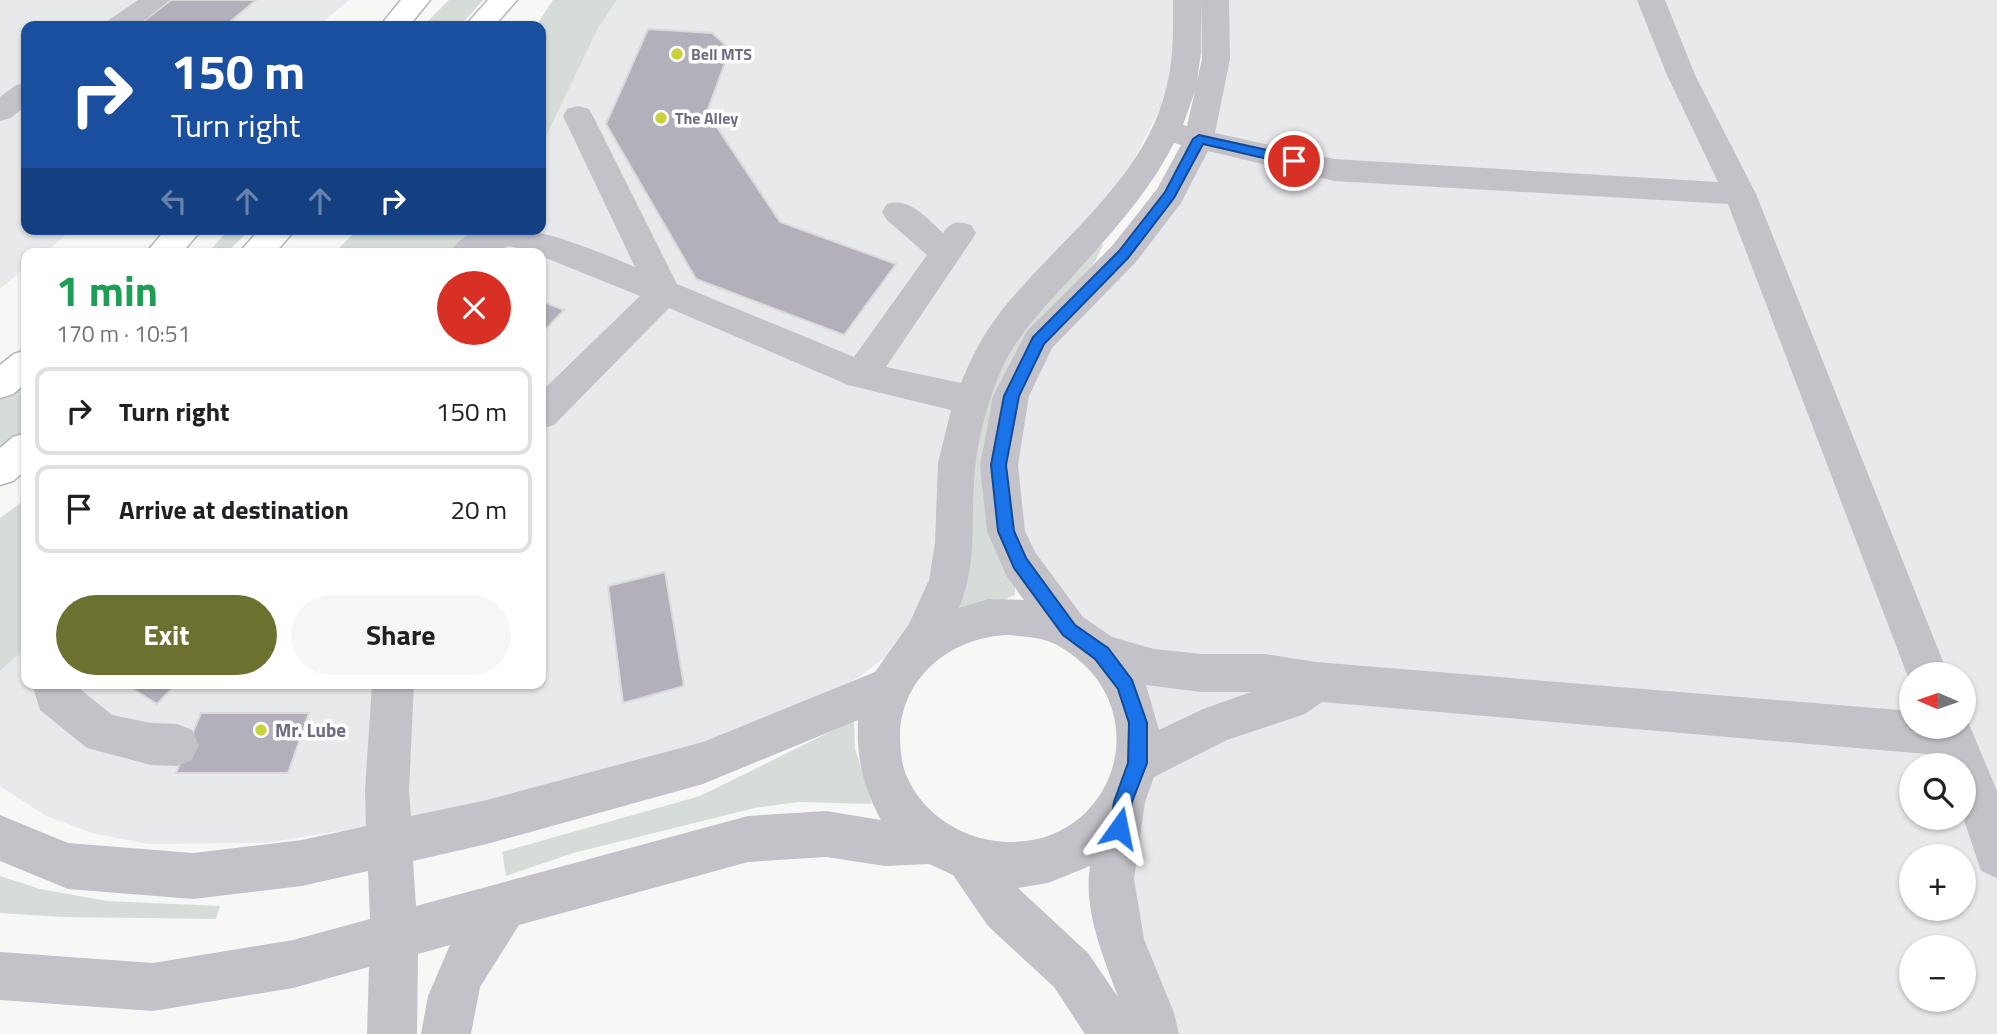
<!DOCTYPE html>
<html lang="en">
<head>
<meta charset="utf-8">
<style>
  body { margin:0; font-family:"Titillium Web",sans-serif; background:#f6f6f6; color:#202124; height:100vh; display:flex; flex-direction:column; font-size:26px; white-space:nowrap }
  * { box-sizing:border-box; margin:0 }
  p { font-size:23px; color:#757577 }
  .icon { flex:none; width:38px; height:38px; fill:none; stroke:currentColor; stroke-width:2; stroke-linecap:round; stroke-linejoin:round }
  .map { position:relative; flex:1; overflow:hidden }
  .sheet { position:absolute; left:21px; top:248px; width:525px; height:441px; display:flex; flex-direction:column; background:#fff; border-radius:14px; box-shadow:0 2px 5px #0004 }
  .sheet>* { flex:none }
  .top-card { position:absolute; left:21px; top:21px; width:525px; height:214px; border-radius:14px; box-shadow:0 2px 5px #0004; background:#1a4fa0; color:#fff; overflow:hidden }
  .needle { width:46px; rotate:272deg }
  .fabs { position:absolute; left:1899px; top:662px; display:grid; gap:14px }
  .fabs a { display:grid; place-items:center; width:77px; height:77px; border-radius:50%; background:#fff; box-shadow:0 2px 5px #0004; font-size:35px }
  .pin { position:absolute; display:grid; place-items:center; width:60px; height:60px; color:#fff; margin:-30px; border:4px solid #fff; border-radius:50%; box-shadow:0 2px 7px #0007 }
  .me { position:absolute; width:77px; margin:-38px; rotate:12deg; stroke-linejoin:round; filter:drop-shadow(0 0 5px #0008) }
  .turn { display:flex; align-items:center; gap:24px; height:147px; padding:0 35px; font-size:32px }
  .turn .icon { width:91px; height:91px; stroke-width:2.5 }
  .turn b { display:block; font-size:49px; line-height:60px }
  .lanes { display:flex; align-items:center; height:66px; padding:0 35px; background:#0003; justify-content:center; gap:35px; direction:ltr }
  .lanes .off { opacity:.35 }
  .round { display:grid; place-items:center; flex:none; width:74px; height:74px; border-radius:37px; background:#f6f6f6 }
  .headline { display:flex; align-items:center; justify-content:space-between; height:119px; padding:0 35px }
  h1 { font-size:42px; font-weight:700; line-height:52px; color:#1e9e55 }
  .cta { display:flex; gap:14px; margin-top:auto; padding:14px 35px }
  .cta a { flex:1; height:80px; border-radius:42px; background:#6c712f; color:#fff; font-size:28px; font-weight:700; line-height:80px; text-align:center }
  .cta a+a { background:#f6f6f6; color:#202124 }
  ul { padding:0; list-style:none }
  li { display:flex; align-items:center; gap:21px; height:88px; margin:0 14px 10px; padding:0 21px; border:4px solid #e0e0e0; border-radius:14px }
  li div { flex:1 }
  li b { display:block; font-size:26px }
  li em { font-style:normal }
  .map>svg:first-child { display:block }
  .built { fill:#e8e9ea; fill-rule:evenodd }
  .green { fill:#d6ddd9 }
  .building { fill:#b3b0bb; stroke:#d9dad9; stroke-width:2 }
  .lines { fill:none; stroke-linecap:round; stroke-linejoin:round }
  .major-casing { stroke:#b8b6bd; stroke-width:3 }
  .minor { fill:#c4c2c9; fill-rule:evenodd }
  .major { fill:#fff; fill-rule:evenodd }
  .route { fill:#1a73e8; stroke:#114b97; stroke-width:2 }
  .poi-dot { fill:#c8d23d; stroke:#fff; stroke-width:2.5 }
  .labels { text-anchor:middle; stroke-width:7; stroke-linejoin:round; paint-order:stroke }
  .far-poi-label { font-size:16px; font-weight:bold; fill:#726b84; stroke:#fff; text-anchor:start }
  .poi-label { font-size:19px; font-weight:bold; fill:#726b84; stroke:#fff; text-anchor:start }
</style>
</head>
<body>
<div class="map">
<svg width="1997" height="1034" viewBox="0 0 1997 1034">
  <rect width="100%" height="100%" fill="#f7f8f6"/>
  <g class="built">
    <path d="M 0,0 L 349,0 L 318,26 L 26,26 L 26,229 L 73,229 L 43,254 L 26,254 L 26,267 L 0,289 Z"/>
    <path d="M 617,0 L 1176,0 L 1174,52 L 1168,93 L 941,535 L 920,615 L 887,656 L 859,677 L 784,716 L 689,748 L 464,810 L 266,843 L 148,844 L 92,833 L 46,816 L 0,786 L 0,671 L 26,648 L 26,684 L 541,684 L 541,254 L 465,254 L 494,229 L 541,229 L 541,147 L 598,28 Z"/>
    <path d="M 1215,0 L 1997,0 L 1997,1034 L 1154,1034 L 1120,939 L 1138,723 L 1020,563 L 1011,396 L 1199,139 ZM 1911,674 L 1964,674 L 1964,726 L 1911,726 ZM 1911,765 L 1964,765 L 1964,817 L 1911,817 ZM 1911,856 L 1964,856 L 1964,908 L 1911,908 ZM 1911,947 L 1964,947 L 1964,999 L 1911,999 Z"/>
  </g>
  <g class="green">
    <path d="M 449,0 L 483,0 L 460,26 L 423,26 Z"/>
    <path d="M 553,0 L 617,0 L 598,28 L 541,147 L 541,26 L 536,26 Z"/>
    <path d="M 229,229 L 251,229 L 225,254 L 207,254 Z"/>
    <path d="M 358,229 L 494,229 L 465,254 L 333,254 Z"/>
    <path d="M 1100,243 L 1103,245 L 1096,260 L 1015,363 L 1015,595 L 998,602 L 955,609 L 966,494 L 996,364 L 1025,322 Z"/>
    <path d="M 26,364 L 26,437 L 0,462 L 0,384 Z"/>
    <path d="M 26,499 L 26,648 L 0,671 L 0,518 Z"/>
    <path d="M 854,720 L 855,748 L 872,804 L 798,802 L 755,808 L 573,853 L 506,876 L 502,852 L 700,796 Z"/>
    <path d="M 0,876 L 40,889 L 107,901 L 220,906 L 216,919 L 61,917 L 0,913 Z"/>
  </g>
  <g class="building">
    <path d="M 171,0 L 256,0 L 225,26 L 137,26 Z"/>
    <path d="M 648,29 L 712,33 L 730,49 L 707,112 L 780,222 L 896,264 L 844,335 L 696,279 L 606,124 Z"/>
    <path d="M 541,301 L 564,310 L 541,334 Z"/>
    <path d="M 665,572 L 684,686 L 623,703 L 608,586 Z"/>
    <path d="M 125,684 L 176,684 L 157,704 Z"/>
    <path d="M 201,713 L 309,713 L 288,773 L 176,773 Z"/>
  </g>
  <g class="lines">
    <defs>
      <g id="major">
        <path d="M 401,0 L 430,0 L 409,26 L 380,26 Z"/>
        <path d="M 488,0 L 517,0 L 494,26 L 465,26 Z"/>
        <path d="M 166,229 L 202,229 L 181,254 L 145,254 Z"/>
        <path d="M 260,229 L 296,229 L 274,254 L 238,254 Z"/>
        <path d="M 26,350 L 26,383 L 13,394 L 0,398 L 0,365 L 14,354 Z"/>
        <path d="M 26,433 L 26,470 L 13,481 L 0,485 L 0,448 L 13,437 Z"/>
      </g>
    </defs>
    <use href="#major" class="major-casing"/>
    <g class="minor">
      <path d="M 138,0 L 170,0 L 137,26 L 105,26 L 109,20 Z"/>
      <path d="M 1173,0 L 1201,0 L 1201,53 L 1197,81 L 1202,59 L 1201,0 L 1229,0 L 1230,59 L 1215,133 L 1334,159 L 1718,182 L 1667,75 L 1637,0 L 1665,0 L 1695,75 L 1756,194 L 1948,674 L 1911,674 L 1911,685 L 1728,204 L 1334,181 L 1208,151 L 1181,203 L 1136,262 L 1052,348 L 1029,396 L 1018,465 L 1025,531 L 1035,552 L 1083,617 L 1112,637 L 1154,649 L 1202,654 L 1265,654 L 1316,662 L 1911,711 L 1911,726 L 1964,726 L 1964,712 L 1997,791 L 1997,878 L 1981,871 L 1963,817 L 1964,765 L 1942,765 L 1938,755 L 1322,702 L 1305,714 L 1227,740 L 1154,777 L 1145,802 L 1134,879 L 1144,939 L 1174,1013 L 1179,1034 L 1085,1034 L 1054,987 L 988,926 L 953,875 L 929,864 L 885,866 L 826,857 L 748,862 L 519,925 L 480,987 L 471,1034 L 421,1034 L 428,996 L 450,945 L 418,954 L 417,1034 L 367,1034 L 369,967 L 293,988 L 153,1011 L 0,1000 L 0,952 L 153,963 L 293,940 L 370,919 L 368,871 L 302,886 L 193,899 L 68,889 L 0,861 L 0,815 L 68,843 L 193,853 L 302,840 L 366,826 L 365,791 L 372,684 L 414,684 L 409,791 L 411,816 L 487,800 L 703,742 L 875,672 L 909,624 L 929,580 L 935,543 L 938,463 L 951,410 L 848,385 L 669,308 L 554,425 L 541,429 L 541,392 L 640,296 L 541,256 L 541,254 L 509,246 L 488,254 L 449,254 C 481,197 591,249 635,267 L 563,116 L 567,109 L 578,106 L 589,109 L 593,116 L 677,284 L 854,357 L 927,255 L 887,220 L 882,212 L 887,204 C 910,197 926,218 943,233 C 951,221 959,221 971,225 L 976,233 L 971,241 L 886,367 L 961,383 C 970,361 981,338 996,318 C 1053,242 1145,183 1167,85 C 1174,56 1173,29 1173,0 ZM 1195,91 L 1187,126 L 1183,125 ZM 1174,143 L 1181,145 L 1157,189 L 1112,246 L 1027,331 L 993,396 L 980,465 L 987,531 L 1006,575 L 1024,600 L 988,599 L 959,608 C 977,565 971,526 974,481 C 976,443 987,403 1002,368 C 1017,336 1040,312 1063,287 C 1103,242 1147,197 1174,143 ZM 1006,635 C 1022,636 1043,637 1057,645 C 1171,708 1108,869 980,838 C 950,830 921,808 908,779 C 901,765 900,748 900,733 C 903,676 951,638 1006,635 ZM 1146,685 L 1202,692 L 1251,692 L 1203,709 L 1159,730 ZM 858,720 C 856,757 863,787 881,820 L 826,811 L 748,816 L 416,906 L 413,861 L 487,844 L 703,784 ZM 1090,866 C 1083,910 1103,956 1118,997 L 1088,953 L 1018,888 L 1048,883 Z"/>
      <path d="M 26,83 L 26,106 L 10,118 L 0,121 L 0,97 L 16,85 Z"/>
      <path d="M 32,684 L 74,684 L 112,715 L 151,723 L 177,724 L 192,730 L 199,745 L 192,760 L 177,766 L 151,765 L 87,748 L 40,710 Z"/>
    </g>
    <use href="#major" class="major"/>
  </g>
  <path class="route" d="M 1199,135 L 1294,156 L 1301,161 L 1294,165 L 1203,144 L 1174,198 L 1128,258 L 1044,344 L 1019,396 L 1006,465 L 1014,531 L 1026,558 L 1075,625 L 1108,648 L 1132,680 L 1147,723 L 1147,763 L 1132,802 L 1126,834 L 1119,837 L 1112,834 L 1110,828 L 1114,802 L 1128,763 L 1129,723 L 1118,689 L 1095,659 L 1063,635 L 1014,568 L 998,531 L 991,465 L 1004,396 L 1033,337 L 1119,251 L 1165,192 L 1193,139 Z"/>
  <g class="poi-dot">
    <circle cx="677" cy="54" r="7"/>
    <circle cx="661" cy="118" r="7"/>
    <circle cx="261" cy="730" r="7"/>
  </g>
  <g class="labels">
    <g class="far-poi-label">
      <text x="691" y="60">Bell MTS</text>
      <text x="675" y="124">The Alley</text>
    </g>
    <g class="poi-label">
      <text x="275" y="737">Mr. Lube</text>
    </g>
  </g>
</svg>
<div class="fabs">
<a><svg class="needle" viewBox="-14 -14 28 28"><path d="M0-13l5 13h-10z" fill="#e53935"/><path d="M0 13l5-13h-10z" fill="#757577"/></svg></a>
<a><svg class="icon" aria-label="search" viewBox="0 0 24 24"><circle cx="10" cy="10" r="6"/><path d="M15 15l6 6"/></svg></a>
<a>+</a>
<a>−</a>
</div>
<div class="pin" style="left:1294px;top:161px;background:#d93025"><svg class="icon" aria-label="arrive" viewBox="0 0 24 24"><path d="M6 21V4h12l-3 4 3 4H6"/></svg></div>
<svg class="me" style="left:1119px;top:828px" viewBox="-20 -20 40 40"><path d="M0-17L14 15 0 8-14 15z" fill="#1a73e8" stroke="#fff" stroke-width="4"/></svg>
<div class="top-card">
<div class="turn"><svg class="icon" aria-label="right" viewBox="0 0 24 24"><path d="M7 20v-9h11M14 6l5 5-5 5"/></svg><div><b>150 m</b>Turn right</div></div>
<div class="lanes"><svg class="icon off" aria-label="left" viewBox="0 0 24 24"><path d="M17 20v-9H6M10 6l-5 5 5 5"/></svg><svg class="icon off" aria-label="ahead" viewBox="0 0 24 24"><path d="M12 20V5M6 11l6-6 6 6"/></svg><svg class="icon off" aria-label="ahead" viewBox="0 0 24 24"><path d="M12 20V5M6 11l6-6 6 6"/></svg><svg class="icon" aria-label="right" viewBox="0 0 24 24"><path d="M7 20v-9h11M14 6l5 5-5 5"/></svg></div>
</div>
<section class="sheet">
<div class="headline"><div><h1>1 min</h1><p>170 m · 10:51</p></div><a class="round" style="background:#d93025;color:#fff"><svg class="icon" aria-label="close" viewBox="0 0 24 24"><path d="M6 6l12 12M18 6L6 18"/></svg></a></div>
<ul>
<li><svg class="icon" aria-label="right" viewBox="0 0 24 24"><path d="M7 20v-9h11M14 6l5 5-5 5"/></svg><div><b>Turn right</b></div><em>150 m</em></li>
<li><svg class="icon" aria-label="arrive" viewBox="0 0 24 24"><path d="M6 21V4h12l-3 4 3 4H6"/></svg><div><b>Arrive at destination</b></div><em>20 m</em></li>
</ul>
<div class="cta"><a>Exit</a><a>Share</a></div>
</section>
</div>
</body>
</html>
